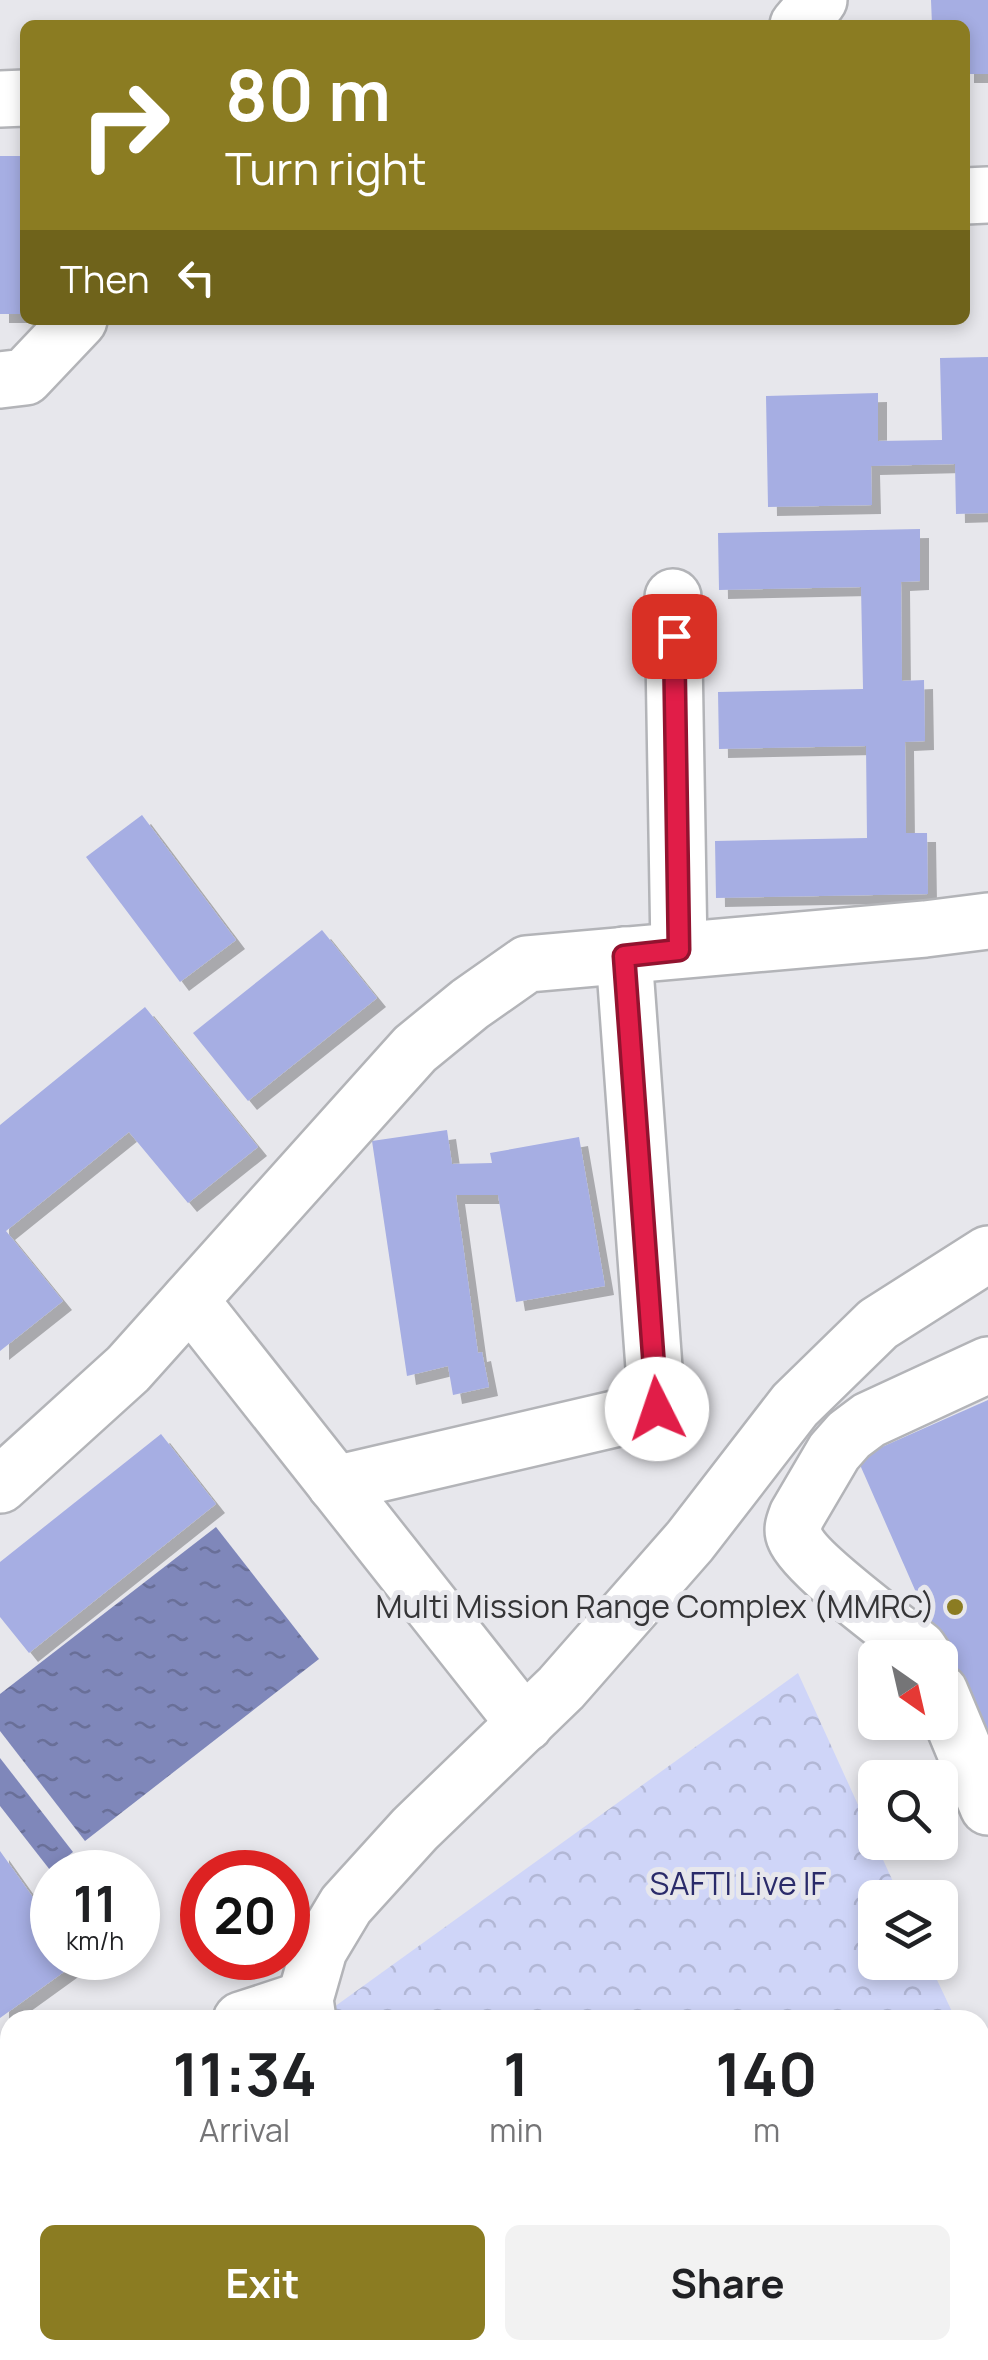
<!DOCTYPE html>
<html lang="en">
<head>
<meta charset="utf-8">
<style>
  body { margin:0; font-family:Manrope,sans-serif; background:#f2f2f2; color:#202124; height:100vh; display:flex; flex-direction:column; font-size:38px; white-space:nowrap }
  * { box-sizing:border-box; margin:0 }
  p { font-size:32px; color:#757577 }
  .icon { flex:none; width:55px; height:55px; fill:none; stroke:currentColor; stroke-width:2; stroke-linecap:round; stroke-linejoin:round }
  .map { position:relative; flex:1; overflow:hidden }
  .panel { position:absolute; left:0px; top:2010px; width:990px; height:350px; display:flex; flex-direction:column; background:#fff; border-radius:30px 30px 0 0; box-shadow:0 5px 15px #0003 }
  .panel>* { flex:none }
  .hud { position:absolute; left:20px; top:20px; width:950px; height:305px; border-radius:15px; box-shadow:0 5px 15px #0003; background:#8b7c22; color:#fff; overflow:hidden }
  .needle { width:65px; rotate:146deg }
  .fabs { position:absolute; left:858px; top:1640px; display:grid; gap:20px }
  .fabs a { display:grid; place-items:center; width:100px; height:100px; border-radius:15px; background:#fff; box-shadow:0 5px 15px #0003; font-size:50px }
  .speed { position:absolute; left:30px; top:1850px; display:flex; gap:20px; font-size:50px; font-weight:700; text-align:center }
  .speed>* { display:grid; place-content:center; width:130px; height:130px; border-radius:50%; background:#fff; box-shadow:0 5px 15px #0003; line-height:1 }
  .speed small { font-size:25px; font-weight:400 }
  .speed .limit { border:15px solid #d22; background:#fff; color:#111 }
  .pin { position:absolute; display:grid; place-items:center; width:85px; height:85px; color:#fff; margin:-42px; border-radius:20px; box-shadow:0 5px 15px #0006 }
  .me { position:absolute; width:110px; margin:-55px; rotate:356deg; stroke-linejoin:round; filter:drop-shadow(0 0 8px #0008) }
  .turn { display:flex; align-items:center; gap:35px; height:210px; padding:0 40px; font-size:45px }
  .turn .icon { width:130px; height:130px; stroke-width:2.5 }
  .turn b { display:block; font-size:70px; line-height:85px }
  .then { display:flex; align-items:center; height:95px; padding:0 40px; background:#0003; gap:20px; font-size:38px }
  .eta { display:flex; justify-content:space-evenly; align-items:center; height:170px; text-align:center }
  .eta b { font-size:60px; font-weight:700; line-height:70px }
  .primary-button { display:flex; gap:20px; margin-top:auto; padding:20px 40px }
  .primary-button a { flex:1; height:115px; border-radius:15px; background:#8b7c22; color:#fff; font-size:40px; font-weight:700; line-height:115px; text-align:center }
  .primary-button a+a { background:#f2f2f2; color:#202124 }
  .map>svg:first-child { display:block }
  .forest { fill:url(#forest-crowns) }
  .water { fill:url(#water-ripples) }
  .building { fill:#a6aee3; filter:url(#shadow) }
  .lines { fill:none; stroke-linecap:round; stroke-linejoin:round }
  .minor-casing { stroke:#b3b4b8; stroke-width:60 }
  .minor { stroke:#fff; stroke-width:55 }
  .route-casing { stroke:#92132f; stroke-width:25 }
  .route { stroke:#e11d48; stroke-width:18 }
  .poi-dot { fill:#8b7c22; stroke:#e7e7ec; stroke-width:4 }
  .labels { text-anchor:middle; stroke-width:10; stroke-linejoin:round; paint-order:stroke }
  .poi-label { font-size:32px; fill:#353537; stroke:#e7e7ec; text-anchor:end }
  .park-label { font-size:32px; fill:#2a2b6a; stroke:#e7e7ec }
</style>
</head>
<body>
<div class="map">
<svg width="988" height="2360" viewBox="0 0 988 2360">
  <defs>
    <pattern id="forest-crowns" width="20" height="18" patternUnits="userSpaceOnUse" patternTransform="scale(2.5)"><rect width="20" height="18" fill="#cfd5f8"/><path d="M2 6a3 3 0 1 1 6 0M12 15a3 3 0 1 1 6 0" fill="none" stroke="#b2b7d5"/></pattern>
    <pattern id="water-ripples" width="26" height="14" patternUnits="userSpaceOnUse" patternTransform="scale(2.5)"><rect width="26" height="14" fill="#7f87ba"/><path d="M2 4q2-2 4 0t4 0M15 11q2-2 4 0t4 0" fill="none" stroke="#696f98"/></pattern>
    <filter id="shadow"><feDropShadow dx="9" dy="9" stdDeviation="0" flood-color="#0004"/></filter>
  </defs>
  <rect width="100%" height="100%" fill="#e7e7ec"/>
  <g class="forest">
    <path d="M 798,1673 L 900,1897 L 875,1898 L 875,1962 L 929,1963 L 956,2020 L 316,2020 Z"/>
    <path d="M 980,2074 L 988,2092 L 988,2360 L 0,2360 L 0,2248 L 10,2241 L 10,2350 L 980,2350 Z"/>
  </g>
  <g class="water">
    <path d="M 216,1527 L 319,1659 L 85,1841 L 0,1731 L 0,1694 Z"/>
    <path d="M 0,1758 L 73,1852 L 50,1870 L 0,1806 Z"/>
  </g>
  <g class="building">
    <path d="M 931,0 L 988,0 L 988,74 L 965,74 L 965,25 L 932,25 Z"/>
    <rect x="0" y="156" width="25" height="158"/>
    <path d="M 988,357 L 988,513 L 956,514 L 955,464 L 871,466 L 872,505 L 768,507 L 766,396 L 878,393 L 878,441 L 942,440 L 940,358 Z"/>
    <path d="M 920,529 L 920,581 L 901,582 L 902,681 L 924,680 L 925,741 L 905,742 L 906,833 L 927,833 L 928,894 L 716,898 L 715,841 L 867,838 L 866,746 L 719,749 L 718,692 L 863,689 L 861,587 L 719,590 L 718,533 Z"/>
    <path d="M 142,815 L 236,940 L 180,982 L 86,857 Z"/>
    <path d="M 322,930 L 377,998 L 248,1101 L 193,1033 Z"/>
    <path d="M 145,1007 L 258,1147 L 188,1203 L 129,1132 L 6,1231 L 63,1301 L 0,1351 L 0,1125 Z"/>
    <path d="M 447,1130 L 452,1164 L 492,1163 L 490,1153 L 579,1137 L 605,1286 L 516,1302 L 498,1195 L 456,1195 L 478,1353 L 482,1352 L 489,1387 L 453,1395 L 448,1366 L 407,1376 L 372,1141 Z"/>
    <path d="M 988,1400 L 988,1756 L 857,1458 Z"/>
    <path d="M 161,1434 L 216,1504 L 29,1653 L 0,1617 L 0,1562 Z"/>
    <path d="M 0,1851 L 52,1924 L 52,1958 L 76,1958 L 79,1961 L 0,2018 Z"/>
  </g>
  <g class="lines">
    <defs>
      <g id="minor">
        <path d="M 798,25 L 819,0"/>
        <path d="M 0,99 L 25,98"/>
        <path d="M 965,196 L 988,195"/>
        <path d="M 0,380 L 25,377 L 79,320"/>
        <path d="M 673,597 L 679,950"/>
        <path d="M 190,1300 L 525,1724"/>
        <path d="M 335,1484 L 657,1409 L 624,955"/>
        <path d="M 0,1485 L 128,1369 L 415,1049 L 470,1004 L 527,964 L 925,929 L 988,921"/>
        <path d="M 925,1658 L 919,1649 C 893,1628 805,1564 795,1538 C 791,1530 794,1523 797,1515 L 834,1452 L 849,1435 L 869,1420 L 988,1365"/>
        <path d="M 940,1692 L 988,1807"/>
        <path d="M 241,2020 L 305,1999"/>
        <path d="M 308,2020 L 305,1999 L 319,1950 L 346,1905 L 415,1829 L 561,1688 L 690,1541 L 795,1405 L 878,1324 L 988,1254"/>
        <path d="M 0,2150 L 10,2141"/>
        <path d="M 443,2350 L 447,2360"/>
      </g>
    </defs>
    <use href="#minor" class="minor-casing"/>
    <use href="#minor" class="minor"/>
  </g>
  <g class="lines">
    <defs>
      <path id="route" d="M 657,1409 L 624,956 L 679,950 L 674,636"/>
    </defs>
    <use href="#route" class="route-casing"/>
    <use href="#route" class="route"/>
  </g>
  <circle class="poi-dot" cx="955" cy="1607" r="10"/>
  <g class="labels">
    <g class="poi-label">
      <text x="935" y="1618">Multi Mission Range Complex (MMRC)</text>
    </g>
    <g class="park-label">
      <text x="738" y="1895">SAFTI Live IF</text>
    </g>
  </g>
</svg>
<div class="fabs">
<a><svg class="needle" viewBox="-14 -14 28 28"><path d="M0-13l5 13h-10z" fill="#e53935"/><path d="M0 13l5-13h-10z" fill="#757577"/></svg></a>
<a><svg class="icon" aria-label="search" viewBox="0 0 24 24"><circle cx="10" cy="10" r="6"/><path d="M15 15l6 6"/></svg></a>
<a><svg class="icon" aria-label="layers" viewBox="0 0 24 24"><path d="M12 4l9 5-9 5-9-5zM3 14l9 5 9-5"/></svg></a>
</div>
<div class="speed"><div>11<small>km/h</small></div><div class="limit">20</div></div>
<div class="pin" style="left:674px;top:636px;background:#d93025"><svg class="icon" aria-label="arrive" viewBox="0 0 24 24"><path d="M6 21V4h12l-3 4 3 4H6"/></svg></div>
<svg class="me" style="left:657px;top:1409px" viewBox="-20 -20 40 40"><circle r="19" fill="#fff"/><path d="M0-13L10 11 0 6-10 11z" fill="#e11d48"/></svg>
<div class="hud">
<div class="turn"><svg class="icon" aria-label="right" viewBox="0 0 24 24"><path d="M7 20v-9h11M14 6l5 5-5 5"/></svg><div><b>80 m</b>Turn right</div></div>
<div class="then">Then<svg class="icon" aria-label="left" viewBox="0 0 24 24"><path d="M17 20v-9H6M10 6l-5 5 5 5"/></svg></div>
</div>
<section class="panel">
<div class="eta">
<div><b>11:34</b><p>Arrival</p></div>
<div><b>1</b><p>min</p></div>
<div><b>140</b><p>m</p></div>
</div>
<div class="primary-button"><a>Exit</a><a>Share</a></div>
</section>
</div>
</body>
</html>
